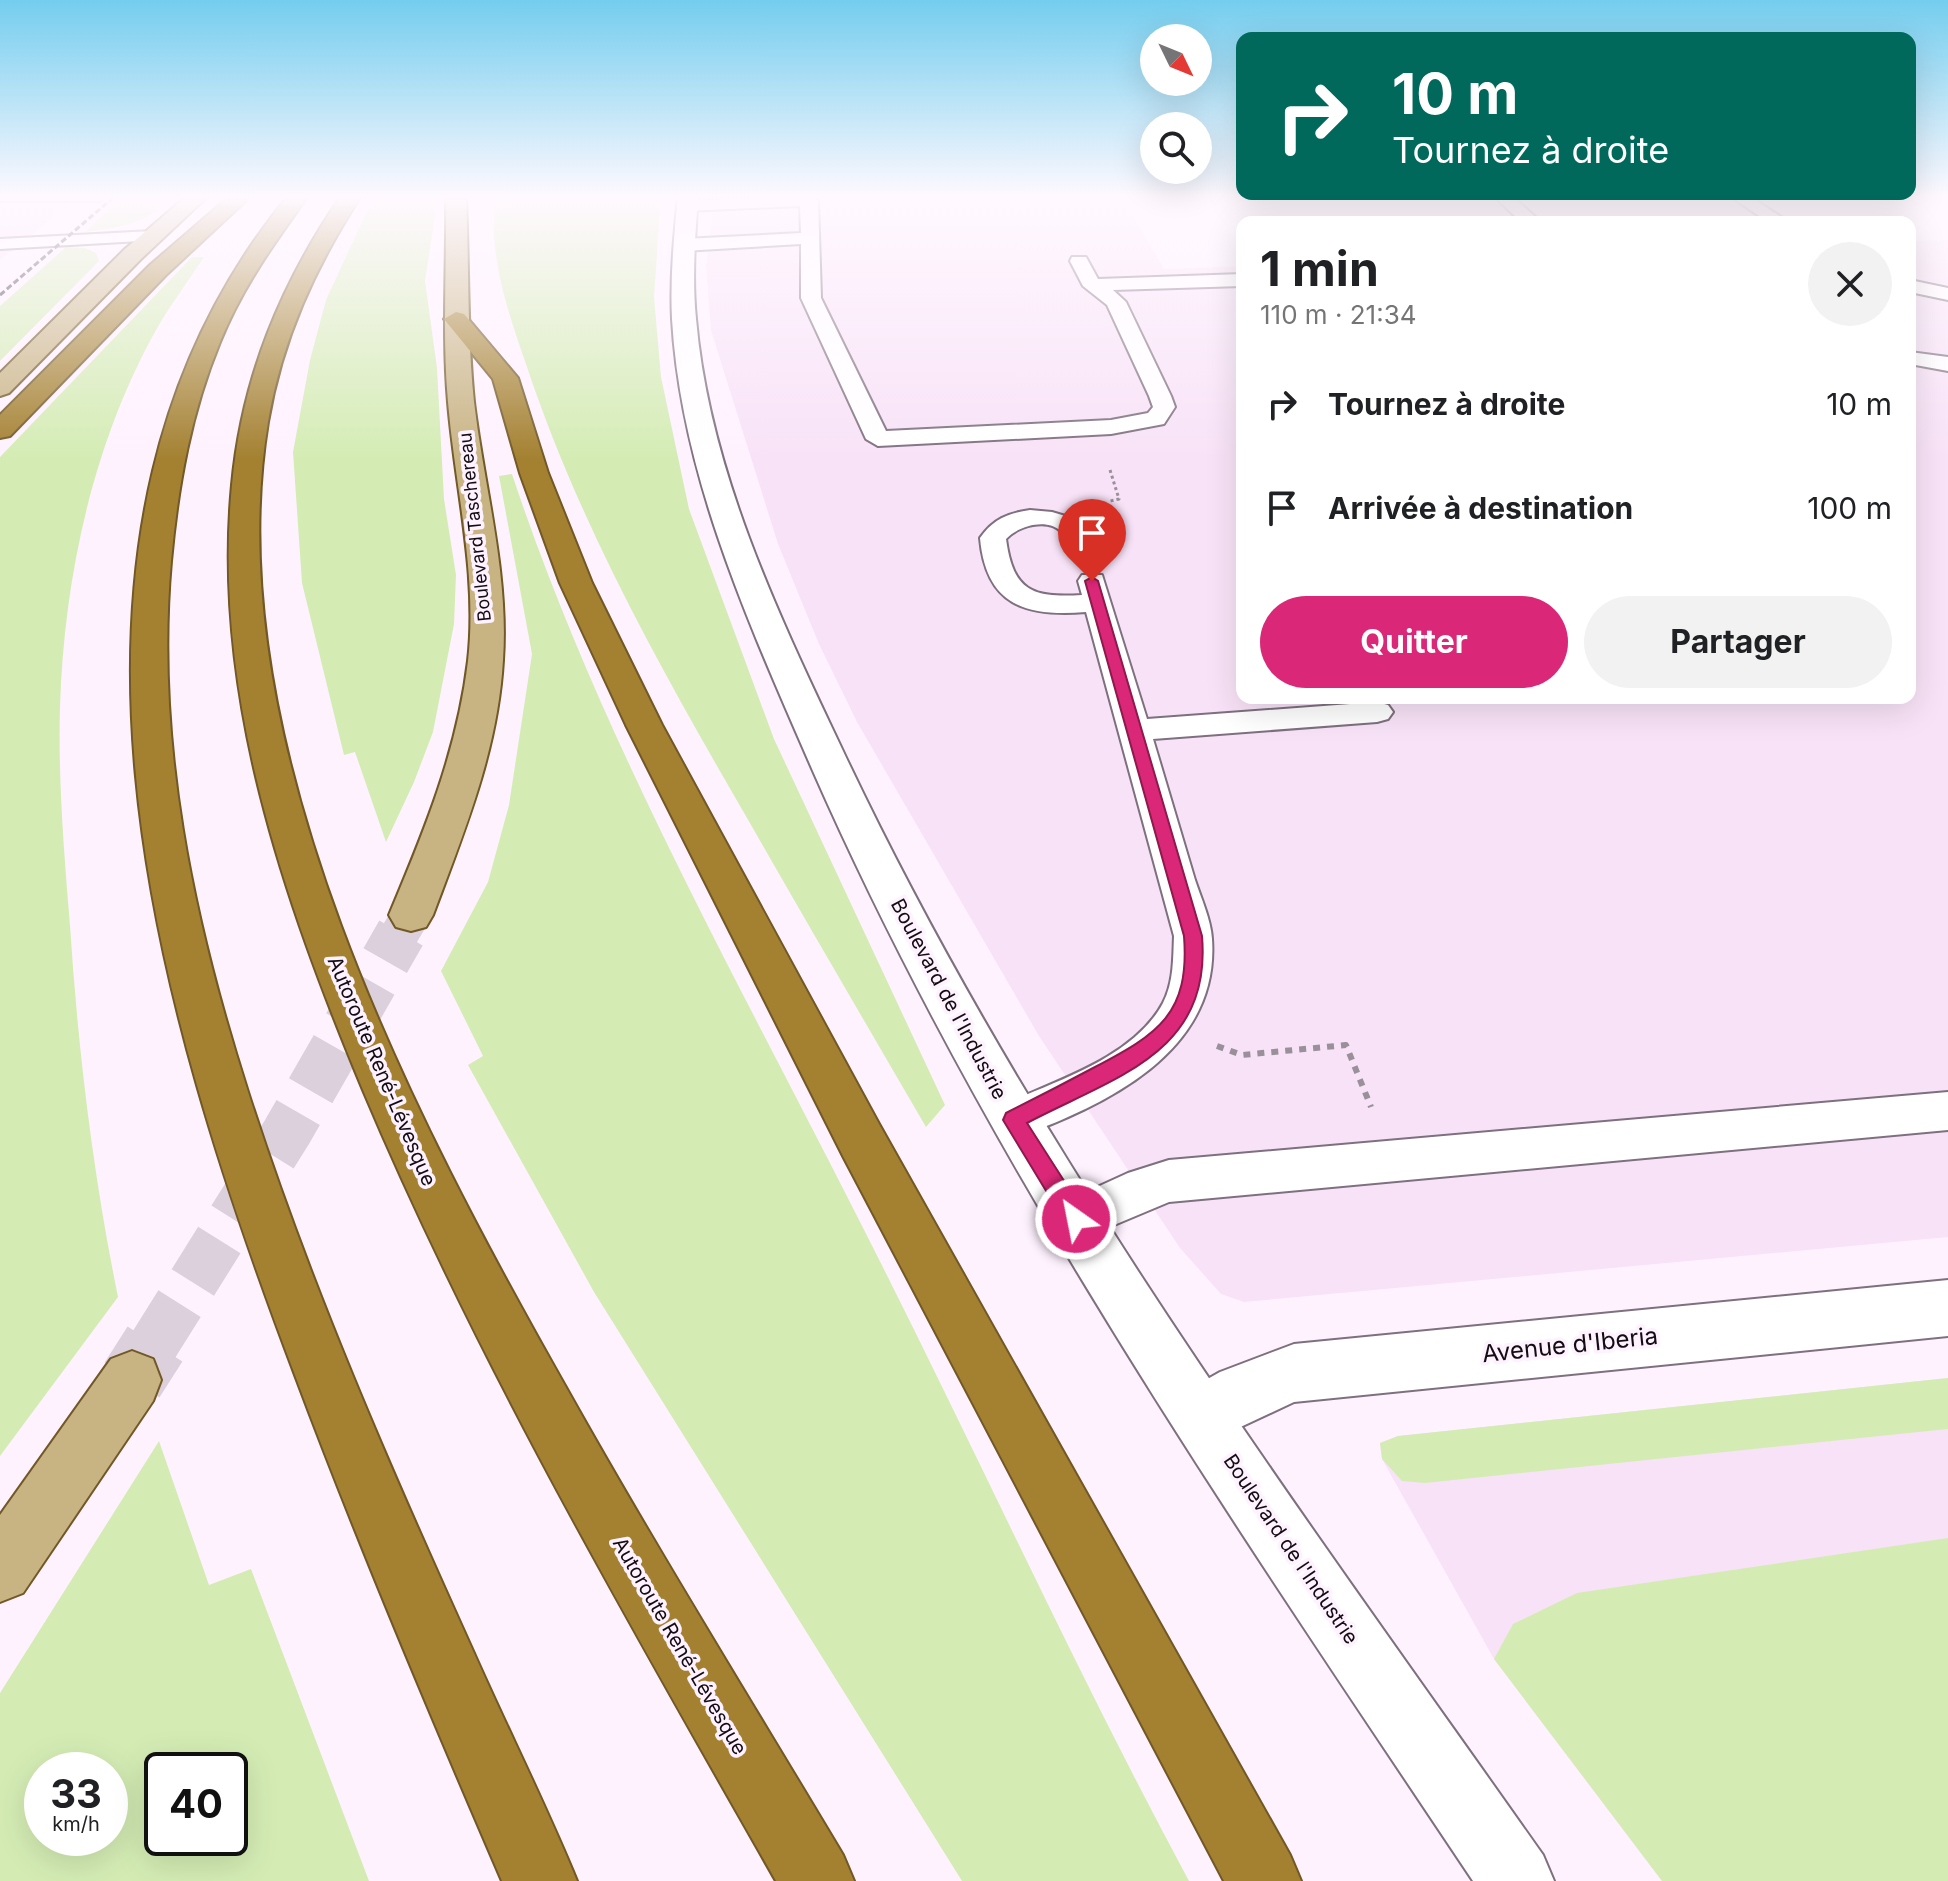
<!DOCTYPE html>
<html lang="fr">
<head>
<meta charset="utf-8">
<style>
  body { margin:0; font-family:Inter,sans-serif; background:#f2f2f2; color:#202124; height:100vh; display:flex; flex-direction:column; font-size:30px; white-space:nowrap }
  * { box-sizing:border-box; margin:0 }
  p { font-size:26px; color:#757577 }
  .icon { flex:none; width:44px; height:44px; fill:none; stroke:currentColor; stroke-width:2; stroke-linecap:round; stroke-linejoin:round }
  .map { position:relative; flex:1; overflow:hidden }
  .side { position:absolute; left:1236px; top:216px; width:680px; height:488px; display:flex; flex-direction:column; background:#fff; border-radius:16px; box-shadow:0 8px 32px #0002 }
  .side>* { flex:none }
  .banner { position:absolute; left:1236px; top:32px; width:680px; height:168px; border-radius:16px; box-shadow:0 8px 32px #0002; background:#00695c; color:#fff; overflow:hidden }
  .needle { width:52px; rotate:133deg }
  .buttons { position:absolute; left:1140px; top:24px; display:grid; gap:16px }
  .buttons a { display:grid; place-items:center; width:72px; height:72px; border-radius:50%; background:#fff; box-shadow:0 8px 32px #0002; font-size:40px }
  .speed { position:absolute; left:24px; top:1752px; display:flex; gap:16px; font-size:40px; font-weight:700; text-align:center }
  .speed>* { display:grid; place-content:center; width:104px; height:104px; border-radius:50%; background:#fff; box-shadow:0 8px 32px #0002; line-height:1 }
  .speed small { font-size:20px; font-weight:400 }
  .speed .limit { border:4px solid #111; border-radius:12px; background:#fff; color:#111 }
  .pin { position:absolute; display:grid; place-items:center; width:68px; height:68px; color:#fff; margin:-82px -34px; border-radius:50% 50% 50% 0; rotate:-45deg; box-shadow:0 0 8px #0007 }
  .pin .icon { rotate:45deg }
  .me { position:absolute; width:88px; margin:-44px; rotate:327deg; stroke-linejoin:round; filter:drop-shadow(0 0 6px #0008) }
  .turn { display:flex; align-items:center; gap:28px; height:168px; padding:0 24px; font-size:36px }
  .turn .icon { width:104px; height:104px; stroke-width:2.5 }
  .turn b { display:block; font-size:56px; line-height:68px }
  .round { display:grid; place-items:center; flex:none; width:84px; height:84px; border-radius:42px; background:#f2f2f2 }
  .headline { display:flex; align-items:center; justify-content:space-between; height:136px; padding:0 24px }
  h1 { font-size:48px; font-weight:700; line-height:60px }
  .primary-button { display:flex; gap:16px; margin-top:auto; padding:16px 24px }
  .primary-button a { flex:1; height:92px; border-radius:48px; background:#db2777; color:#fff; font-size:32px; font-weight:700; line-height:92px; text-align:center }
  .primary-button a+a { background:#f2f2f2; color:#202124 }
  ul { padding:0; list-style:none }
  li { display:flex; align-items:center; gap:24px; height:104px; padding:0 24px }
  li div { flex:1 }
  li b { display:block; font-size:30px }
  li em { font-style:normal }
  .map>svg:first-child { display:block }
  .built { fill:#f8e2f7 }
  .green { fill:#d4ecb4; fill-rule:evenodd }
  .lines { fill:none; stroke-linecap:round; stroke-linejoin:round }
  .primary-tunnel-far2 { stroke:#dbd0db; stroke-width:38; stroke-dasharray:38 19; stroke-linecap:butt }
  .primary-tunnel-far1 { stroke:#dbd0db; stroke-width:50; stroke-dasharray:50 25; stroke-linecap:butt }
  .primary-tunnel { stroke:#dbd0db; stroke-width:65; stroke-dasharray:65 33; stroke-linecap:butt }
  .service-casing { stroke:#7e707e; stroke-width:4 }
  .minor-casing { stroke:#7e707e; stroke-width:4 }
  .tertiary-casing { stroke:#7e707e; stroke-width:4 }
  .primary-casing { stroke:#715826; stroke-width:4 }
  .motorway-casing { stroke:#715826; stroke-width:4 }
  .path-far1 { stroke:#999099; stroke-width:3; stroke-dasharray:3 3; stroke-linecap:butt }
  .path { stroke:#999099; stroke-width:6; stroke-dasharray:7 7; stroke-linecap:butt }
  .service { fill:#fff; fill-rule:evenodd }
  .minor { fill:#fff; fill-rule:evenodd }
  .tertiary { fill:#fff; fill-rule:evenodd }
  .primary { fill:#c8b383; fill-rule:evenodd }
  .motorway { fill:#a48131; fill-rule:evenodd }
  .rail { stroke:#3e383e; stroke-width:3; stroke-dasharray:6 3; stroke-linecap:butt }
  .route { fill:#db2777; stroke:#8e194d; stroke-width:2 }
  .labels { text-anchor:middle; stroke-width:7; stroke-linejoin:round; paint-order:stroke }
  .far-street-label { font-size:18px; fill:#120d12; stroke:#fff2ff }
  .street-label { font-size:20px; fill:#120d12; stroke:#fff2ff }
  .near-street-label { font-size:24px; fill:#120d12; stroke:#fff2ff }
</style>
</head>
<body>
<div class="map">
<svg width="1948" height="1881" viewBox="0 0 1948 1881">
  <rect width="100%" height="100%" fill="#fff2ff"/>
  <g class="built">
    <path d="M 0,196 L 79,196 L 0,260 Z"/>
    <path d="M 715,196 L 1121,196 L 1164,269 L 1242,266 L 1242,698 L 1910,698 L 1910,241 L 1948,240 L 1948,1237 L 1244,1302 L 1221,1294 L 1180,1248 L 1039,1036 L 857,722 L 819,644 L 778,544 L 711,330 L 706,266 Z"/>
    <path d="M 1948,1378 L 1948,1881 L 1662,1881 L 1494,1659 L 1382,1459 L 1380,1443 L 1398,1436 Z"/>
  </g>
  <g class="green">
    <path d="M 380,196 L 438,196 L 425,281 L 437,368 L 444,499 L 456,575 L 454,624 L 433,732 L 414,782 L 386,842 L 355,752 L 344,755 L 302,583 L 293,452 L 310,360 L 326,300 L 365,215 Z"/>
    <path d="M 496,196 L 661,196 L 654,297 L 661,377 L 689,509 L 774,739 L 945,1105 L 926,1127 C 866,1024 806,921 747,818 C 663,673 580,526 527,367 C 509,315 486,251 496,196 Z"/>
    <path d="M 145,199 L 157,205 L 156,211 C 135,226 110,229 85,232 L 118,201 Z"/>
    <path d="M 66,247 L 85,248 L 96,253 L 99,261 L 0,361 L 0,306 Z"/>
    <path d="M 192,257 L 204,257 C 191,277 176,297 163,318 C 95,433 64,574 60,707 C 58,779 64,853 70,925 C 78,1050 93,1174 118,1297 L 0,1456 L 0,457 Z"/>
    <path d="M 512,474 C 598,733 733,971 856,1214 C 969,1435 1071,1662 1189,1881 L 962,1881 L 594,1292 L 468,1065 L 483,1056 L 441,971 L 488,882 L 509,805 L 532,654 L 499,476 Z"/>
    <path d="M 1948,1378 L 1948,1429 L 1425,1483 L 1402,1481 L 1382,1459 L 1380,1443 L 1398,1436 Z"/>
    <path d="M 159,1441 L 209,1585 L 251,1569 L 369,1881 L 0,1881 L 0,1693 ZM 110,1770 L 110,1838 L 42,1838 L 42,1770 ZM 162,1770 L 230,1770 L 230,1838 L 162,1838 Z"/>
    <path d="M 1948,1538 L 1948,1881 L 1662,1881 L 1494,1659 L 1513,1624 L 1577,1593 Z"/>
  </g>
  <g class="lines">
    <path class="primary-tunnel-far2" d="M 399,935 L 411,915"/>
    <path class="primary-tunnel-far1" d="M 153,1346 L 287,1132 L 401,933"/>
    <path class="primary-tunnel" d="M 132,1380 L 155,1344"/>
    <defs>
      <g id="service">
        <path d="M 0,196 L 107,196 L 99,201 L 1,201 Z"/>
        <path d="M 794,196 L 812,196 L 818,200 L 821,298 L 886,431 L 1111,420 L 1148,413 L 1153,407 L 1149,396 L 1107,305 L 1083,286 L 1070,261 L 1072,257 L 1086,257 L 1098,279 L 1242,274 L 1242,286 L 1113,290 L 1126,302 L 1171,396 L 1175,407 L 1164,424 L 1111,434 L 878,446 L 866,439 L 801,298 L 801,244 L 683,251 L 674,245 L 683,239 L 801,233 L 800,206 L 686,211 L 677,206 L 686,201 Z"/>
        <path d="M 1494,196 L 1512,196 L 1541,222 L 1521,222 Z"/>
        <path d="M 1730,196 L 1749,196 L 1789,222 L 1768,222 Z"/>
        <path d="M 152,231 L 158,232 L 158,240 L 0,249 L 0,239 Z"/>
        <path d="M 1910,280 L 1948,288 L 1948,300 L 1910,292 Z"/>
        <path d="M 1910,352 L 1948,357 L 1948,371 L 1910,364 Z"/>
        <path d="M 1030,510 L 1052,512 L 1082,521 L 1094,544 L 1090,550 L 1072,550 C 1068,545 1066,536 1062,532 C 1047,517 1018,526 1006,539 C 1013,591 1032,598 1082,595 L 1078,581 L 1082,575 L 1102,575 L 1147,719 L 1377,702 L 1388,705 L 1393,712 L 1388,719 L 1377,722 L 1153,739 C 1167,786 1181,833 1195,880 C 1201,898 1211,920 1212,939 C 1220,1053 1104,1106 1013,1139 L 998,1133 L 991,1120 L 998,1107 C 1052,1082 1133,1059 1163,1003 C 1174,982 1173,958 1174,936 L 1086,612 C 1025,617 986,605 980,538 C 993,519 1008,513 1030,510 Z"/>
        <path d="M 1948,1092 L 1948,1130 L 1169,1202 L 1076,1241 L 1060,1234 L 1053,1219 L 1060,1204 L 1128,1173 L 1169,1160 Z"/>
      </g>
      <path id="minor" d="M 1948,1280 L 1948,1336 L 1294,1402 L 1202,1445 L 1181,1436 L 1172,1415 L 1181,1394 L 1220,1372 L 1294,1344 Z"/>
      <path id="tertiary" d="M 678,196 L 698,196 C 695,237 692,278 696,319 C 709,470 778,614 842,749 C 1028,1145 1292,1499 1543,1855 L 1554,1881 L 1473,1881 C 1234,1523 987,1166 813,771 C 751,628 681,477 672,319 C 670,278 674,237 678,196 Z"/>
      <g id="primary">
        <path d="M 187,196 L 208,196 L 141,259 L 9,393 L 0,396 L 0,373 L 125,249 Z"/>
        <path d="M 446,196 L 466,196 C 469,264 467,334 474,402 C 484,487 509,573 503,660 C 498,750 464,832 433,915 L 426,927 L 411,931 L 396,927 L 389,915 C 424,832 457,752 468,661 C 478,575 455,488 448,402 C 442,334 447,264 446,196 Z"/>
        <path d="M 132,1351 L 153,1359 L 161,1380 L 153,1401 L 23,1593 L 0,1602 L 0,1515 L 111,1359 Z"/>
      </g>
      <g id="motorway">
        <path d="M 230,196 L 251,196 L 166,275 L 10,436 L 0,438 L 0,415 L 150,265 Z"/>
        <path d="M 288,196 L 308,196 C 274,243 242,288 220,342 C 191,412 178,485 171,561 C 155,742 193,920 248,1092 C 309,1283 390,1468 473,1651 C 507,1728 545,1803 577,1881 L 502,1881 C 430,1714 359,1546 295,1375 C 157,1010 11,534 288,196 Z"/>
        <path d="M 341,196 L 361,196 C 315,267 282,339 268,422 C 215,742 415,1121 568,1391 C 656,1548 751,1701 843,1855 L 854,1881 L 776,1881 C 629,1622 479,1365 363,1090 C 284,900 212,694 232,485 C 242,377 281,284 341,196 Z"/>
        <path d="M 456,312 L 464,314 L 518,378 L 548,473 L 592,583 L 662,725 L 879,1124 L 1290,1855 L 1301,1881 L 1224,1881 L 843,1156 L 626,725 L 560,583 L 520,473 L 493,379 L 444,319 Z"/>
      </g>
    </defs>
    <use href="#service" class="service-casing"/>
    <use href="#minor" class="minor-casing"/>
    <use href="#tertiary" class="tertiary-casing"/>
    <use href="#primary" class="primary-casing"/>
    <use href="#motorway" class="motorway-casing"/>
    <path class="path-far1" d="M 1110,470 L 1119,499 L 1110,501"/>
    <path class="path" d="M 1217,1046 L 1242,1055 L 1346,1045 L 1371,1107"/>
    <use href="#service" class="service"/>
    <use href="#minor" class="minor"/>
    <use href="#tertiary" class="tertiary"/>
    <use href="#primary" class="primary"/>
    <use href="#motorway" class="motorway"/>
    <path class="rail" d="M 0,295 L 115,196"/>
  </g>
  <linearGradient id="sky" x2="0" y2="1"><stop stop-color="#74cdee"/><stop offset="0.43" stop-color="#fff9ff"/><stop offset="1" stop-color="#fff9ff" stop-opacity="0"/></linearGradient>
  <rect width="1948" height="459" fill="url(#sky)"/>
  <path class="route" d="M 1092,577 L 1098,581 L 1202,936 C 1212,1054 1114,1077 1027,1123 L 1084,1212 L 1087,1219 L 1084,1227 L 1076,1230 L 1068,1227 L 1003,1120 L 1006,1113 C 1036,1098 1065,1083 1095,1067 C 1158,1034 1190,1014 1184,936 L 1085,581 Z"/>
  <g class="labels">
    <g class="far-street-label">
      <text transform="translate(475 527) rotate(-96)" y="6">Boulevard Taschereau</text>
    </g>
    <g class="street-label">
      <text transform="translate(949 999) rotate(62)" y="7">Boulevard de l'Industrie</text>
      <text transform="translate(382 1071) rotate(67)" y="7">Autoroute René-Lévesque</text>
      <text transform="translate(1291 1549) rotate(56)" y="7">Boulevard de l'Industrie</text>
      <text transform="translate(680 1646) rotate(60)" y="7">Autoroute René-Lévesque</text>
    </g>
    <g class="near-street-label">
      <text transform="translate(1570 1345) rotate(-6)" y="8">Avenue d'Iberia</text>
    </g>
  </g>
</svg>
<div class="buttons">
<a><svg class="needle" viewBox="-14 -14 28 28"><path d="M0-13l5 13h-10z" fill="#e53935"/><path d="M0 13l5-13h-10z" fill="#757577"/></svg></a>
<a><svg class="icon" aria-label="search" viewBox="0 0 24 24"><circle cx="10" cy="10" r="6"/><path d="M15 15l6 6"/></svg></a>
</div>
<div class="speed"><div>33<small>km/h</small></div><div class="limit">40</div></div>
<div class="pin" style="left:1092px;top:581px;background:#d93025"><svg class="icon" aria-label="arrive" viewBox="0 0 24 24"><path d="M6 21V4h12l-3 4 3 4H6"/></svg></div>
<svg class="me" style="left:1076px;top:1219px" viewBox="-20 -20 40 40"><circle r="17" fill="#db2777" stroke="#fff" stroke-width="3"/><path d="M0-11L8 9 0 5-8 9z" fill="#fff"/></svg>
<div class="banner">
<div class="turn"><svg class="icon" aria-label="right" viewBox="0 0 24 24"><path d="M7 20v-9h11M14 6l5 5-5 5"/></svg><div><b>10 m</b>Tournez à droite</div></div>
</div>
<section class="side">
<div class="headline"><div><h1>1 min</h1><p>110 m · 21:34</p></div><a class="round"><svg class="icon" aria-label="close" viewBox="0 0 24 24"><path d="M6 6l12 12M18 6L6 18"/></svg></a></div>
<ul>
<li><svg class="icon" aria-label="right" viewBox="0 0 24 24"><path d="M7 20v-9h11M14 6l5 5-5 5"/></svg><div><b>Tournez à droite</b></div><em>10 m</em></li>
<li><svg class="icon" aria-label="arrive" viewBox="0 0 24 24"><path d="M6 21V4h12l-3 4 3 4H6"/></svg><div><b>Arrivée à destination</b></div><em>100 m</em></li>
</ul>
<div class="primary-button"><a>Quitter</a><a>Partager</a></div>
</section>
</div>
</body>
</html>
